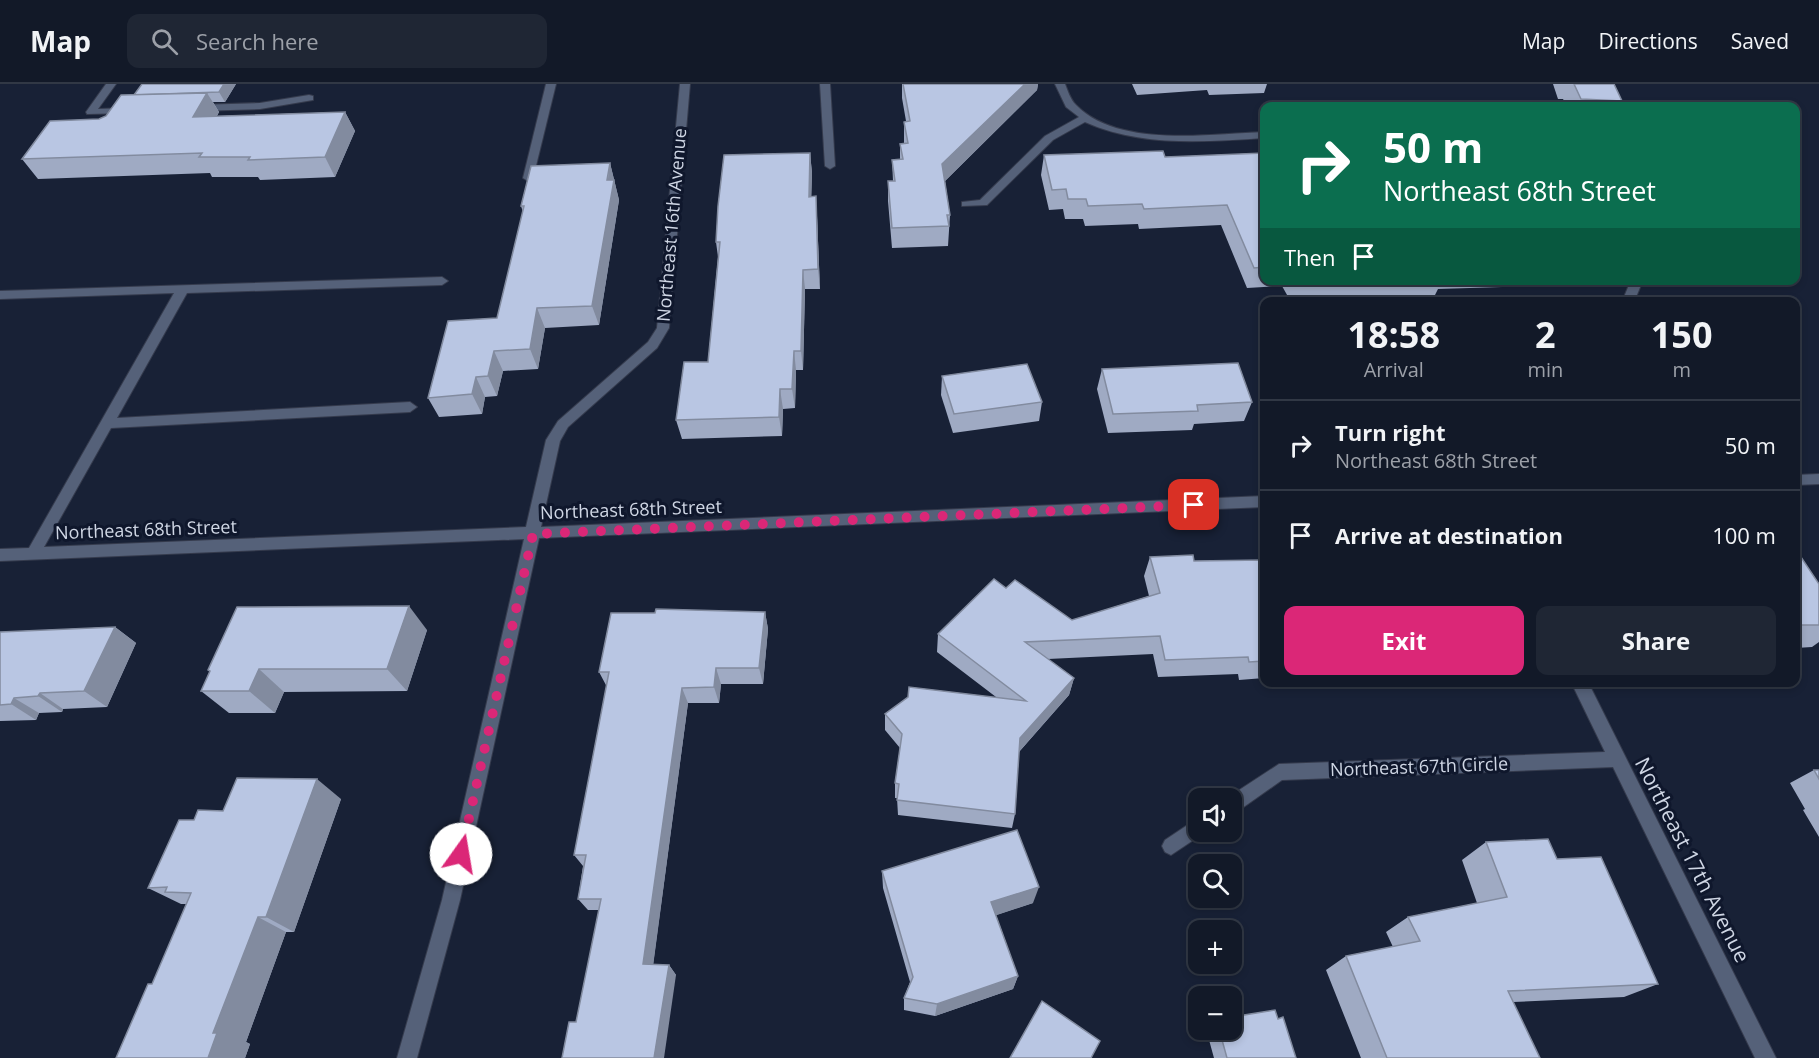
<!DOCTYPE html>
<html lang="en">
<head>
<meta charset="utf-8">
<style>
  body { margin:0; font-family:"Open Sans",sans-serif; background:#1f2634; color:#f1f3f6; height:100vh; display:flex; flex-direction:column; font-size:22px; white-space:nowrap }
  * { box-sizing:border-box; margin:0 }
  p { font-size:20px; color:#9ca0a8 }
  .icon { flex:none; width:33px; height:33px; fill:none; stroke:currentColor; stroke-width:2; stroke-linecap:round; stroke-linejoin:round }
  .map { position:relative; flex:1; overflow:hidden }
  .details { position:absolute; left:1260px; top:213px; width:540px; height:390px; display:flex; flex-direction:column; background:#121928; border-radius:12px; box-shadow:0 3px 9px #0003,0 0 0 2px #313845 }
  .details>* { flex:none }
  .hud { position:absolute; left:1260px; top:18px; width:540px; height:183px; border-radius:12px; box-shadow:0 3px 9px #0003,0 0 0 2px #313845; background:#0b6e4f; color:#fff; overflow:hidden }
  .tools { position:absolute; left:1188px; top:704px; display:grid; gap:12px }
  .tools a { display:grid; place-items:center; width:54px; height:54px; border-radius:12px; background:#121928; box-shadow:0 3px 9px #0003,0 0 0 2px #313845; font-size:30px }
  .pin { position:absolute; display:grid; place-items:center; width:51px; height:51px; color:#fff; margin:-26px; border-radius:12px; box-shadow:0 3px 9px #0006 }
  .me { position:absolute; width:66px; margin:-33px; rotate:13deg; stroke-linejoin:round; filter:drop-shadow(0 0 4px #0008) }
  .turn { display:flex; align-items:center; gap:21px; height:126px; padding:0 24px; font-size:27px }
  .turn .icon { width:78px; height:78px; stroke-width:2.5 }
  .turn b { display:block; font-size:42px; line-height:51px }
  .then { display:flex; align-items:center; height:57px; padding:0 24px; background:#0003; gap:12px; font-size:22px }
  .eta { display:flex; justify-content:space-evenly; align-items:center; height:102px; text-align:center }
  .eta b { font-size:36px; font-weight:700; line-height:42px }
  .action { display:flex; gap:12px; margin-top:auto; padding:12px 24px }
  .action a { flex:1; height:69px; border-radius:12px; background:#db2777; color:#fff; font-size:24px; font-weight:700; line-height:69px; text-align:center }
  .action a+a { background:#1f2634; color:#f1f3f6 }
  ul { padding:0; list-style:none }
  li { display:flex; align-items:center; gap:18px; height:90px; padding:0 24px; border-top:2px solid #313845 }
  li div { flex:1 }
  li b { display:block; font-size:22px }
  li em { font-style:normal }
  header { display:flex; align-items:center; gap:36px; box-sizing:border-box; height:84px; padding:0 30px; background:#121928; border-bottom:2px solid #313845 }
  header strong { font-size:28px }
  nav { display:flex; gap:33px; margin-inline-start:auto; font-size:21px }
  .search { width:420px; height:54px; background:#1f2634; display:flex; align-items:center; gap:15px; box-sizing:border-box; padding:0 21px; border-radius:12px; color:#9ca0a8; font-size:22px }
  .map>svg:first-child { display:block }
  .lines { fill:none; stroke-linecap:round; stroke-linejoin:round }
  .minor-casing { stroke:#353b4d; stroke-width:2 }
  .minor { fill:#556179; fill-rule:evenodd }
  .wall { fill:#9faac3 }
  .shaded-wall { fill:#828b9f }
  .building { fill:#b9c6e3; stroke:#828b9f; stroke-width:1.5 }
  .route { stroke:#db2777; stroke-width:10; stroke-dasharray:0 18 }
  .labels { text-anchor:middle; stroke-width:6; stroke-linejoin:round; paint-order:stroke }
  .street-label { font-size:18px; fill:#cfd6e4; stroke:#0f172c }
  .near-street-label { font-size:21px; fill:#cfd6e4; stroke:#0f172c }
</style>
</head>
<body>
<header>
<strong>Map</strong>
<div class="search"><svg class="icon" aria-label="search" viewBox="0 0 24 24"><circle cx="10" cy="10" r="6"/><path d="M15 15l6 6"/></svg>Search here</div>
<nav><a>Map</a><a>Directions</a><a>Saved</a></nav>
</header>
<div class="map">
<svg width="1819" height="974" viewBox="0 0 1819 974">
  <rect width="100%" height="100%" fill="#182136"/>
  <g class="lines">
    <defs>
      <g id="minor">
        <path d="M 106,0 L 116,0 L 98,25 L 127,24 L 131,25 L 131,29 L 87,30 L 86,28 Z"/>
        <path d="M 546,0 L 556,0 L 533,94 L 528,97 L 523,94 Z"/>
        <path d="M 680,0 L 690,0 L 669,244 L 657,264 L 568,343 L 560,357 L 541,443 L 1264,412 L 1264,423 L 539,454 L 460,816 L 417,974 L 397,974 L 442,816 L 524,455 L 0,477 L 0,465 L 29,464 L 174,209 L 0,215 L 0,207 L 442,193 L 448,197 L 442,201 L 187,209 L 117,334 L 410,318 L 417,323 L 410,328 L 111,344 L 44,463 L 526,443 L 546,356 L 558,337 L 648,258 L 657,244 Z"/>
        <path d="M 820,0 L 830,0 L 835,82 L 830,85 L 825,82 Z"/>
        <path d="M 1055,0 L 1065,0 C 1068,7 1070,15 1076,21 C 1118,64 1208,50 1264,48 L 1264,54 C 1204,58 1141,63 1085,38 L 1053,56 L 987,121 L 962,122 L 962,118 L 980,116 L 1045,52 L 1079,33 L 1066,23 Z"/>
        <path d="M 309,11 L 313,12 L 313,16 L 260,25 L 196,27 L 191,24 L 196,21 L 260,19 Z"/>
        <path d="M 1631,196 L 1643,196 L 1634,218 L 1622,218 Z"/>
        <path d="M 1819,390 L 1819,400 L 1796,401 L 1796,391 Z"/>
        <path d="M 1571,598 L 1588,598 L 1776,974 L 1755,974 L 1613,683 L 1282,696 L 1238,727 L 1232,729 L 1232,714 L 1227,714 L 1279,680 L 1605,668 Z"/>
        <path d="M 1198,734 L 1198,747 L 1205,747 L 1204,749 L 1171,771 L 1165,768 L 1162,762 L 1165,756 Z"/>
      </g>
    </defs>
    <use href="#minor" class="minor-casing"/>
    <use href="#minor" class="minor"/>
  </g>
  <g class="wall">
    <path d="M 236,0 L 225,18 L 213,18 L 219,28 L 217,32 L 345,28 L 355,47 L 335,93 L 260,96 L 258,93 L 212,93 L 210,89 L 38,95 L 22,75 L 106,32 L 134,11 Z"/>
    <path d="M 902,0 L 1038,0 L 1037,6 L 945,97 L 950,131 L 948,162 L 892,164 L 888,117 L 888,97 L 893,97 L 892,76 L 900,75 L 900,60 L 904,60 L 904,38 L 906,37 L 902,14 Z"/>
    <path d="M 1132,0 L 1267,0 L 1264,9 L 1209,11 L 1207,6 L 1137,11 Z"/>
    <path d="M 1553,0 L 1614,0 L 1622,17 L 1618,22 L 1567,22 L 1563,15 L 1558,15 Z"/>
    <path d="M 810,69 L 812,89 L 811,113 L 817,132 L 820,205 L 805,205 L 803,286 L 796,286 L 795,324 L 783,325 L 782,352 L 682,355 L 676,336 L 708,278 L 718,173 L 716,158 Z"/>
    <path d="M 1264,69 L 1264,196 L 1566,196 L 1563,201 L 1438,205 L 1434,213 L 1346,218 L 1291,218 L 1282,202 L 1247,204 L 1221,141 L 1139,145 L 1138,140 L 1085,142 L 1083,135 L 1065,135 L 1063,125 L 1049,126 L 1041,91 L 1044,71 L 1165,73 Z"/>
    <path d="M 610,79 L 619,116 L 599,241 L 545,244 L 538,285 L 503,287 L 497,312 L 485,313 L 482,330 L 439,333 L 428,314 L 497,234 L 523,128 L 521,122 Z"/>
    <path d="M 1102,285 L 1252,318 L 1244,337 L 1194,340 L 1192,346 L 1108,349 L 1097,305 Z"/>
    <path d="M 942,292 L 1042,318 L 1039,337 L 953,349 L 941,311 Z"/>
    <path d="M 1796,470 L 1819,500 L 1819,558 L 1812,563 L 1796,564 Z"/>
    <path d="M 1150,473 L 1194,477 L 1264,476 L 1264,594 L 1239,596 L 1238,590 L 1158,593 L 1153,570 L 1048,575 L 1074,594 L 1069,611 L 1019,668 L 1015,730 L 1012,744 L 898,731 L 897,714 L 895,714 L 895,699 L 900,664 L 885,646 L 885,630 L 996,613 L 937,568 L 938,550 L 1006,504 L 1072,536 L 1149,512 L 1144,492 Z"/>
    <path d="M 765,528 L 768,545 L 763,600 L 721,600 L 719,619 L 688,619 L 653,881 L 669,881 L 676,891 L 576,938 L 599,826 L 588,826 L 578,815 L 583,782 L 574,771 L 607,603 L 599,588 L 655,529 Z"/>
    <path d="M 115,543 L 136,559 L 107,623 L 63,625 L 62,628 L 39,629 L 36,636 L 0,637 L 0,548 Z"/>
    <path d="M 427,546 L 407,607 L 284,608 L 275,629 L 229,629 L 201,607 L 210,588 L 208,586 Z"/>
    <path d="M 1814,686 L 1819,686 L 1819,753 L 1803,726 L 1805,725 L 1790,699 Z"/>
    <path d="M 341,715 L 294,848 L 286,848 L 246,958 L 250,960 L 245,974 L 186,820 L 181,820 L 148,804 L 194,736 L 223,727 Z"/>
    <path d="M 1486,758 L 1557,775 L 1658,900 L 1624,913 L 1513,918 L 1540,974 L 1361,974 L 1326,886 L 1346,872 L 1393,863 L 1386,848 L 1408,833 L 1477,819 L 1462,776 Z"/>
    <path d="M 882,787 L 1033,819 L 996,831 L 1018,892 L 1013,905 L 935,932 L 904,926 L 904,914 L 910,898 L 883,804 Z"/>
    <path d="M 1278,935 L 1296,974 L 1214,974 L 1206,945 L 1232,945 Z"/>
  </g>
  <g class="shaded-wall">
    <path d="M 224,0 L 236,0 L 225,18 L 219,8 Z"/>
    <path d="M 1025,0 L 1038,0 L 1037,6 L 942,100 L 942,80 Z"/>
    <path d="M 207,9 L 219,28 L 205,52 L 193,33 Z"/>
    <path d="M 345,28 L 355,47 L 335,93 L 325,73 Z"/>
    <path d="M 810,69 L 812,89 L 811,133 L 809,113 Z"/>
    <path d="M 610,79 L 619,116 L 599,241 L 592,222 Z"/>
    <path d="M 816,112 L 817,132 L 820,205 L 818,185 Z"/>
    <path d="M 803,186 L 805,205 L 803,286 L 801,267 Z"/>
    <path d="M 537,224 L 545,244 L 538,285 L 530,265 Z"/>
    <path d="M 494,267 L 503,287 L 497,312 L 488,292 Z"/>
    <path d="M 794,267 L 796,286 L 795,324 L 792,305 Z"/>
    <path d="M 476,293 L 485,313 L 482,330 L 472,310 Z"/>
    <path d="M 780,305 L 783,325 L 782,352 L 779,333 Z"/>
    <path d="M 409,522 L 427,546 L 407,607 L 387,585 Z"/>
    <path d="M 765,528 L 768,545 L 763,600 L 759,584 Z"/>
    <path d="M 115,543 L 136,559 L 107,623 L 84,607 Z"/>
    <path d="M 716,584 L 721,600 L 719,619 L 714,603 Z"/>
    <path d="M 259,585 L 284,608 L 275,629 L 249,607 Z"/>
    <path d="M 1074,594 L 1069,611 L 1017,670 L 1020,654 Z"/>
    <path d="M 682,604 L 688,619 L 652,890 L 643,880 Z"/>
    <path d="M 40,609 L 63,625 L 62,628 L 38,612 Z"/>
    <path d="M 14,614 L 39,629 L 36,636 L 11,620 Z"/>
    <path d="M 317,695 L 341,715 L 294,848 L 266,833 Z"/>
    <path d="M 1039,803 L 1033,819 L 988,834 L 991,818 Z"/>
    <path d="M 258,833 L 286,848 L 246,958 L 250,960 L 245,974 L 208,974 L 213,949 Z"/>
    <path d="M 669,881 L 676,891 L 664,974 L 654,974 Z"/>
    <path d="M 1018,892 L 1013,905 L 935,932 L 937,920 Z"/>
  </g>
  <g class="building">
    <path d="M 142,0 L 224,0 L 219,8 L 134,11 Z"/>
    <path d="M 903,0 L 1025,0 L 942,80 L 950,131 L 947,131 L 949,142 L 892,144 L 888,97 L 895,97 L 892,76 L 903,75 L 900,60 L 908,59 L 904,38 L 910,37 Z"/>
    <path d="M 1574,0 L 1614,0 L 1622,17 L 1581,15 Z"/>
    <path d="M 207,9 L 193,33 L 345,28 L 325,73 L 248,76 L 250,73 L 199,73 L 202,69 L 22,75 L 50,37 L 99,35 L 106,32 L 121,11 Z"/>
    <path d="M 1163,67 L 1165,73 L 1264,69 L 1264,183 L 1254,184 L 1227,121 L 1144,125 L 1142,120 L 1088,122 L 1086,115 L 1068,115 L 1066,105 L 1052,106 L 1044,71 Z"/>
    <path d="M 810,69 L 809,113 L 816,112 L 818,185 L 803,186 L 801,267 L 794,267 L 792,305 L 780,305 L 779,333 L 676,336 L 684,278 L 708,278 L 720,158 L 716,158 L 718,122 L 724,71 Z"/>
    <path d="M 610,79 L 607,96 L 614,96 L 592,222 L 537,224 L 530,265 L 494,267 L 488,292 L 476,293 L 472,310 L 428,314 L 448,237 L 497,234 L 524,122 L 521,122 L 531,82 Z"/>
    <path d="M 1298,196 L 1376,196 L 1301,201 Z"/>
    <path d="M 1238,279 L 1252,318 L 1197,321 L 1198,327 L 1113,330 L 1102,285 Z"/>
    <path d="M 1027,280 L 1042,318 L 954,330 L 942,292 Z"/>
    <path d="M 1796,470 L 1799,470 L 1819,500 L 1819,541 L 1796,541 Z"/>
    <path d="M 1193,471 L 1194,477 L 1264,476 L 1264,577 L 1249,578 L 1248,573 L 1165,576 L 1160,552 L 1025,558 L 1074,594 L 1020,654 L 1015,730 L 897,716 L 899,700 L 895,699 L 902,650 L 885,630 L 908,613 L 909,603 L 1026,617 L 938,550 L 994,495 L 1006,504 L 1015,496 L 1072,536 L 1160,509 L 1150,473 Z"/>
    <path d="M 409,522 L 387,585 L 259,585 L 249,607 L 201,607 L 210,587 L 208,586 L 237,523 Z"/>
    <path d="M 656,525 L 765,528 L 759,584 L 716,584 L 714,603 L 682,604 L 643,880 L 669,881 L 654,974 L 562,974 L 569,938 L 576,938 L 601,815 L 578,815 L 586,771 L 574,771 L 609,588 L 599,588 L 611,529 L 655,529 Z"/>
    <path d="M 115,543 L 84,607 L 40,609 L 38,612 L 14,614 L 11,620 L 0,621 L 0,548 Z"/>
    <path d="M 1814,686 L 1819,686 L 1819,695 Z"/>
    <path d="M 237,694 L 317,695 L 266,833 L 258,833 L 213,949 L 217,949 L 208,974 L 116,974 L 148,900 L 152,900 L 191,809 L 165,808 L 167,803 L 148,804 L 179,736 L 194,736 L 198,726 L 223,727 Z"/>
    <path d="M 1017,746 L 1039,803 L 991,818 L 1018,892 L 937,920 L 904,914 L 913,893 L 882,787 Z"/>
    <path d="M 1548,755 L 1557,775 L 1601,773 L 1658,900 L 1508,907 L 1540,974 L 1387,974 L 1346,872 L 1420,857 L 1408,833 L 1507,813 L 1486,758 Z"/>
    <path d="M 1042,917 L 1100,957 L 1091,974 L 1010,974 Z"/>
    <path d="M 1275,926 L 1278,935 L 1283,933 L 1296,974 L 1227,974 L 1219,945 L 1232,945 L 1232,933 Z"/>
  </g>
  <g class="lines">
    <path class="route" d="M 461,770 L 533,450 L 1194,421"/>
  </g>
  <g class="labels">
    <g class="street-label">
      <text transform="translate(672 141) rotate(-85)" y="6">Northeast 16th Avenue</text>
      <text transform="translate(631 426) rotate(-2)" y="6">Northeast 68th Street</text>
      <text transform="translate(146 446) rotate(-2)" y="6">Northeast 68th Street</text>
      <text transform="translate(1419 683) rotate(-2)" y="6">Northeast 67th Circle</text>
    </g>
    <g class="near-street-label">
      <text transform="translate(1692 776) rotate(63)" y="7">Northeast 17th Avenue</text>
    </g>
  </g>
</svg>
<div class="tools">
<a><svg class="icon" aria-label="sound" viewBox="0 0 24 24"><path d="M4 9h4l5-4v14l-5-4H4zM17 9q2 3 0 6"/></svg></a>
<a><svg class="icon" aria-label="search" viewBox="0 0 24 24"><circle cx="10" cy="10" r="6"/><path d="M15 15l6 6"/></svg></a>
<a>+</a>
<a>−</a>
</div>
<div class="pin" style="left:1194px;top:421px;background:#d93025"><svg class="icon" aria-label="arrive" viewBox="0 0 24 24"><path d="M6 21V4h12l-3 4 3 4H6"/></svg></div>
<svg class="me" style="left:461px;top:770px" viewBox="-20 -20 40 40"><circle r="19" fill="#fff"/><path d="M0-13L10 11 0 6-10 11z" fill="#db2777"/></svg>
<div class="hud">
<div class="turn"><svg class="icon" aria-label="right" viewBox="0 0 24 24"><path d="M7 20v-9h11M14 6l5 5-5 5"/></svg><div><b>50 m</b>Northeast 68th Street</div></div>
<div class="then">Then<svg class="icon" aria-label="arrive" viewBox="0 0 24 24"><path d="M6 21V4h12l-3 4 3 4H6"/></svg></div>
</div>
<section class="details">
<div class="eta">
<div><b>18:58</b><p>Arrival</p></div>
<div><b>2</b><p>min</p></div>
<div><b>150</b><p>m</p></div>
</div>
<ul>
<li><svg class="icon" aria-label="right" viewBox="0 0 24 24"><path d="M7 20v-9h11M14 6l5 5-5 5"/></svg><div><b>Turn right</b><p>Northeast 68th Street</p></div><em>50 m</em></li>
<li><svg class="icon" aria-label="arrive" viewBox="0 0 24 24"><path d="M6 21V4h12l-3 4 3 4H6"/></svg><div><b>Arrive at destination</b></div><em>100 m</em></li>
</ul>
<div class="action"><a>Exit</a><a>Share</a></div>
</section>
</div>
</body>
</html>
